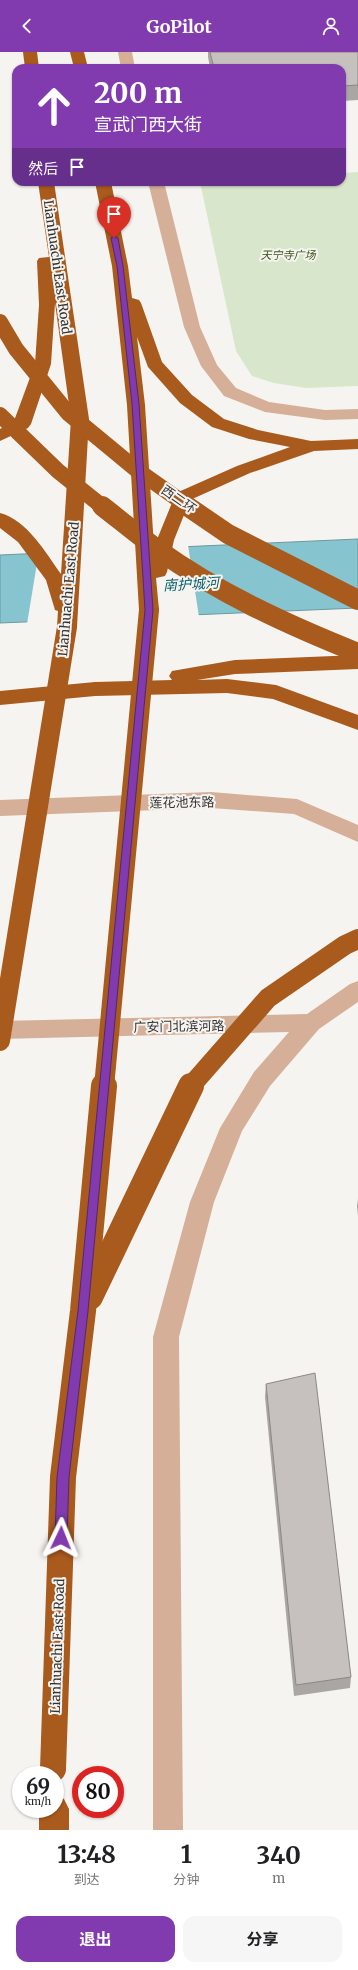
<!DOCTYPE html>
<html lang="zh">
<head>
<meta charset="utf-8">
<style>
  body { margin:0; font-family:Merriweather,"Noto Sans SC",serif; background:#f6f6f6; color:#202124; height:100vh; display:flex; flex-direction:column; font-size:15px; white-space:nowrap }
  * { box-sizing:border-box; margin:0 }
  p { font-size:13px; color:#757577 }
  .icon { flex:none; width:22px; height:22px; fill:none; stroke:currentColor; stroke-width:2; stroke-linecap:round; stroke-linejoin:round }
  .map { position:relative; height:1778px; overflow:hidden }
  .drawer { display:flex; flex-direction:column; background:#fff; flex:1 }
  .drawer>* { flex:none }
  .guide { position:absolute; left:12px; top:12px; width:334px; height:122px; border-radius:12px; box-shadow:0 1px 3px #0004; background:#813baf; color:#fff; overflow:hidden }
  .speed { position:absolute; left:12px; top:1714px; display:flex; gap:8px; font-size:20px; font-weight:700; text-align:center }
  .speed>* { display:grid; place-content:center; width:52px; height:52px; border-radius:50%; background:#fff; box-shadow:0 1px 3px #0004; line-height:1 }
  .speed small { font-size:10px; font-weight:400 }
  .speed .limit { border:6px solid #d22; background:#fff; color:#111 }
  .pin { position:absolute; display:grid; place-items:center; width:34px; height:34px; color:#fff; margin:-41px -17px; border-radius:50% 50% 50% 0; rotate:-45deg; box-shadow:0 0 4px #0007 }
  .pin .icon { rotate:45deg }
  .me { position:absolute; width:44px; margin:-22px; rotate:2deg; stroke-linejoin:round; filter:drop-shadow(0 0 3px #0008) }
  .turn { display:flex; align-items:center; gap:14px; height:84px; padding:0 16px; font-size:18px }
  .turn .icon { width:52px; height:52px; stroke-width:2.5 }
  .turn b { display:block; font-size:28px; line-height:34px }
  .then { display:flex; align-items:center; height:38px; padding:0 16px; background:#0003; gap:8px; font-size:15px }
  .eta { display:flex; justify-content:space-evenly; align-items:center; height:68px; text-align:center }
  .eta b { font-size:24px; font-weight:700; line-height:28px }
  .cta { display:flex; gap:8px; margin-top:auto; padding:8px 16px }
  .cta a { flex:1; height:46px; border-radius:12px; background:#813baf; color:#fff; font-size:16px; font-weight:700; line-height:46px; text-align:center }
  .cta a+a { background:#f6f6f6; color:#202124 }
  header { display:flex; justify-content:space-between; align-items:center; height:52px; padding:0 16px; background:#813baf; color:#fff; font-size:18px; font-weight:700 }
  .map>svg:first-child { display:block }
  .green { fill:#d8e7cb }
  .water { fill:#86c4cf; stroke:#6d98a0 }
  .pier { fill:#f6f4f0 }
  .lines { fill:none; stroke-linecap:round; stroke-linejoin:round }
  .minor { fill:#d5af97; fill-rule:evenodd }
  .highway { fill:#a95a1d; fill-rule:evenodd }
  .highway-bridge-far2 { stroke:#a95a1d; stroke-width:16 }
  .highway-bridge-far1 { stroke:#a95a1d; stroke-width:20 }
  .highway-bridge { stroke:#a95a1d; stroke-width:26 }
  .wall { fill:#aaa6a4 }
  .building { fill:#c6c1bf; stroke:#8b8786 }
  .route { fill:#813baf; stroke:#542672 }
  .labels { text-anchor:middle; stroke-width:4; stroke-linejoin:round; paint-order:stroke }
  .far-park-label { font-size:11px; font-style:italic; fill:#385517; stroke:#f6f4f0 }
  .street-label { font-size:13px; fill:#343332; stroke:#f6f4f0 }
  .water-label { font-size:14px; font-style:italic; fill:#08616d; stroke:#f6f4f0 }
</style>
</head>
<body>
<header><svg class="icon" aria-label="back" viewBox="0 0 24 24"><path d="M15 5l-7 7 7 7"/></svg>GoPilot<svg class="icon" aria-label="person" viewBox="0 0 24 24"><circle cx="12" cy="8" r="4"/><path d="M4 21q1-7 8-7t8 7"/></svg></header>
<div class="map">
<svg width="358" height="1778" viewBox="0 0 358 1778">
  <rect width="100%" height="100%" fill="#f6f4f0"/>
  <path class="green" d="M 358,120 L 358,334 L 306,336 L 274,331 L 252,324 L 236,299 L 200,130 L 342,130 L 342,121 Z"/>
  <path class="water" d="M 358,487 L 358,556 L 0,571 L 0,503 Z"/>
  <path class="pier" d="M 188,493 L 199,565 L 27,572 L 39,499 Z"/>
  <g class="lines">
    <g class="minor">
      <path d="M 118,0 L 132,0 L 135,16 L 121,16 Z"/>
      <path d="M 148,130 L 164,130 L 200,275 L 217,313 L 236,336 L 269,350 L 325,358 L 358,357 L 358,367 L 325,368 L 265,360 L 224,344 L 201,314 L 184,275 Z"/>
      <path d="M 211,740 L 297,747 L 304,750 L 358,773 L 358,790 L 294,762 L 211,756 L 0,764 L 0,748 Z"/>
      <path d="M 358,929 L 358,950 L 319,977 L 270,1034 L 242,1079 L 214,1150 L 179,1285 L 183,1778 L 153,1778 L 153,1285 L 190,1150 L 220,1076 L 254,1020 L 289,980 L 0,987 L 0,969 L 307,962 L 350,932 Z"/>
    </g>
    <g class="highway">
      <path d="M 23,0 L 37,0 L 39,16 L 25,16 Z"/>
      <path d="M 70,0 L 84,0 L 88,16 L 74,16 Z"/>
      <path d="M 38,130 L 54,130 L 89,367 L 77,575 L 74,580 L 67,581 L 60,580 L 57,575 L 58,559 L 55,558 L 46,528 L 18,490 L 0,476 L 0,461 C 27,468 46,501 61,522 L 71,367 L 55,251 L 51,312 L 31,372 L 28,376 L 0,389 L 0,377 L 14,369 L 35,312 L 39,253 L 37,209 L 39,206 L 49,205 Z"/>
      <path d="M 95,130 L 111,130 L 128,214 L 132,246 L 139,248 L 141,251 L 162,310 L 192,343 L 224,367 L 258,378 L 311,389 L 358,387 L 358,397 L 314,399 L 250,421 L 190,448 L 174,488 L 167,520 L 165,524 L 156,526 L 159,558 L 156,562 L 149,564 L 142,562 L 139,558 L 127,353 L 112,214 ZM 137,285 L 148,315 L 180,351 L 212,375 L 249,387 L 290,395 L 237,414 L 176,441 L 154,495 L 145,353 Z"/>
      <path d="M 358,603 L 358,617 L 235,622 L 197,628 L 227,627 L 276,633 L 358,663 L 358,678 L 273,647 L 227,641 L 95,644 L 0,653 L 0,639 L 95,630 L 172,628 L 169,624 L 172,619 L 235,608 Z"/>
      <path d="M 55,1743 L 64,1747 L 69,1757 L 69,1778 L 39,1778 L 39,1757 L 55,1757 Z"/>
    </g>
    <g class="highway-bridge-far2">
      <path d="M 0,270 L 16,297 L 68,361 L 137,418 L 189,455"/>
      <path d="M 0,363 L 58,419 L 103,455"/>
    </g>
    <g class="highway-bridge-far1">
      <path d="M 102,454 C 120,468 138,483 157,497 C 218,541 288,573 358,601"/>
      <path d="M 187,454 L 228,482 L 358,548"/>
      <path d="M 0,989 L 67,575"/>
      <path d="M 104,1035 L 149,558"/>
      <path d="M 190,1035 L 268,946 L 345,893 L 358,887"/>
    </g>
    <g class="highway-bridge">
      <path d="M 90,1245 L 191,1034"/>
      <path d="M 53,1717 L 63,1425 L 83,1259 L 104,1034"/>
    </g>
  </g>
  <g class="wall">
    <path d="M 208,0 L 358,0 L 358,48 L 342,49 L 342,16 L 210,16 L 208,5 Z"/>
    <path d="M 358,1147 L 358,1164 L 357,1154 Z"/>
    <path d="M 266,1332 L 351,1625 L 350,1636 L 294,1644 L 265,1345 Z"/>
  </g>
  <g class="building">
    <path d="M 210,0 L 358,0 L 358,33 L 342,34 L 342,16 L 214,16 Z"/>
    <path d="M 315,1321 L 351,1625 L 296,1633 L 266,1332 Z"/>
  </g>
  <path class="route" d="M 114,184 L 118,186 L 123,214 L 139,352 L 153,558 L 88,1259 L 69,1425 L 67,1486 L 65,1490 L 61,1491 L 57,1490 L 55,1486 L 57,1425 L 78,1259 L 145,558 L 132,352 L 117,214 L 111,186 Z"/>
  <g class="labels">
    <g class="far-park-label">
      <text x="288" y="207">天宁寺广场</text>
    </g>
    <g class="street-label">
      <text transform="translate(58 215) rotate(82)" y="5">Lianhuachi East Road</text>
      <text transform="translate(179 447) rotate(35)" y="5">西二环</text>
      <text transform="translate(68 537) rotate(-85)" y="5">Lianhuachi East Road</text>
      <text transform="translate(182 750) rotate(-1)" y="5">莲花池东路</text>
      <text transform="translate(179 974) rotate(-1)" y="5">广安门北滨河路</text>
      <text transform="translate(57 1594) rotate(-88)" y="5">Lianhuachi East Road</text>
    </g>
    <g class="water-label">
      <text transform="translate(191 532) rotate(-3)" y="5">南护城河</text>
    </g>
  </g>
</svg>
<div class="speed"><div>69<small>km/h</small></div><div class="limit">80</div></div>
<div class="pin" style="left:114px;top:186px;background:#d93025"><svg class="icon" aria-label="arrive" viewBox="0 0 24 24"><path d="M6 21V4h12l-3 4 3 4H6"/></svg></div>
<svg class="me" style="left:61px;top:1486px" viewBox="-20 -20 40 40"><path d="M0-17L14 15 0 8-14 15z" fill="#813baf" stroke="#fff" stroke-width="4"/></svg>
<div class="guide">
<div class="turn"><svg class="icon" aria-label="ahead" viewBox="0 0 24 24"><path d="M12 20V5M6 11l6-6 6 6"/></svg><div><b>200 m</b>宣武门西大街</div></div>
<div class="then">然后<svg class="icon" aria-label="arrive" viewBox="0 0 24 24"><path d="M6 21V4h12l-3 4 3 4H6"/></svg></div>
</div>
</div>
<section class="drawer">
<div class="eta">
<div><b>13:48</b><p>到达</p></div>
<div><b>1</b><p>分钟</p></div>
<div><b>340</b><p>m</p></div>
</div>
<div class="cta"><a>退出</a><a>分享</a></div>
</section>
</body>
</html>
